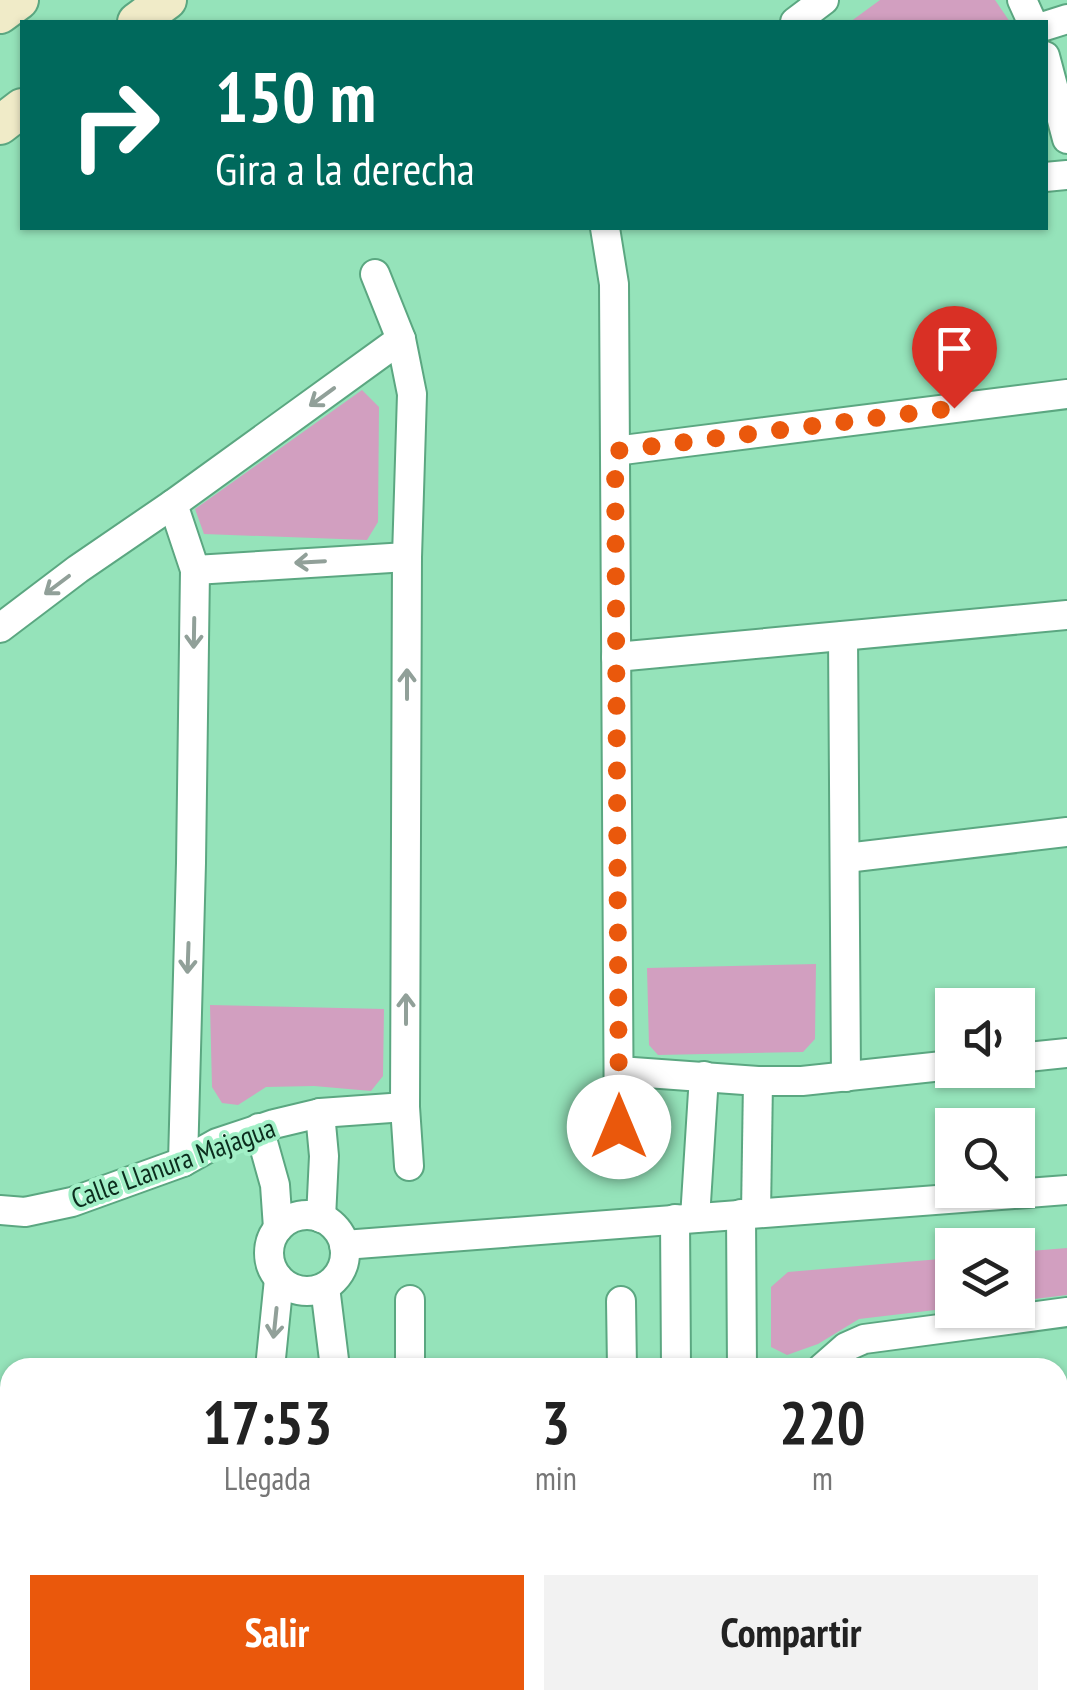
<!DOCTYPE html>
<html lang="es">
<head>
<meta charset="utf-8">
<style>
  body { margin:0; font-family:"PT Sans Narrow",sans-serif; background:#f2f2f2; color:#222; height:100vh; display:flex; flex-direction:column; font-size:38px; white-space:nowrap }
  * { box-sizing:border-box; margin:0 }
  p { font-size:32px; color:#767676 }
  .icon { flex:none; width:55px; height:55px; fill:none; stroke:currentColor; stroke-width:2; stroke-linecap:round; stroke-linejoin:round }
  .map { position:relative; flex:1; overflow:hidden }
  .drawer { position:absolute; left:0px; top:1358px; width:1068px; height:352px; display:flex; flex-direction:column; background:#fff; border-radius:30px 30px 0 0; box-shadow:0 2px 8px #0004 }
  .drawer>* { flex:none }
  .top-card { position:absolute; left:20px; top:20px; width:1028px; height:210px; border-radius:0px; box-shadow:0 2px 8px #0004; background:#00695c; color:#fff; overflow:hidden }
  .buttons { position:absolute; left:935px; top:988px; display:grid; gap:20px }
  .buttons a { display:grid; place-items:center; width:100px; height:100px; border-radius:0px; background:#fff; box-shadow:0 2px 8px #0004; font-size:50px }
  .pin { position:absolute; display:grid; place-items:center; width:85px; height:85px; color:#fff; margin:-102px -42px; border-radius:50% 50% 50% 0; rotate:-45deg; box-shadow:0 0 10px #0007 }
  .pin .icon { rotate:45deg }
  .me { position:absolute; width:110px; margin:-55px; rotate:0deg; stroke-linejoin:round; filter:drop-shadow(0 0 8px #0008) }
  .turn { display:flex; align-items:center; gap:35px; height:210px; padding:0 30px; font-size:45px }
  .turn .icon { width:130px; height:130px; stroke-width:2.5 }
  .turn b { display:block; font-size:70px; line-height:85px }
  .eta { display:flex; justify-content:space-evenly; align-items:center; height:170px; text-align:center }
  .eta b { font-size:60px; font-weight:700; line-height:70px }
  .cta { display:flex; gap:20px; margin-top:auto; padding:20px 30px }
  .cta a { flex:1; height:115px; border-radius:0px; background:#ea580c; color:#fff; font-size:40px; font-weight:700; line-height:115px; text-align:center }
  .cta a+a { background:#f2f2f2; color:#222 }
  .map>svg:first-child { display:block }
  .green { fill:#d29fc0 }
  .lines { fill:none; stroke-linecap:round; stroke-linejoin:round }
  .street-casing { stroke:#5ba781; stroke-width:32 }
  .secondary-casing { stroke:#5ba781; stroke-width:42 }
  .street { stroke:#fff; stroke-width:28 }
  .secondary { stroke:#f0ebc8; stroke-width:38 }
  .oneway { stroke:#91a099 }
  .route { stroke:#ea580c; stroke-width:18; stroke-dasharray:0 32.4 }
  .labels { text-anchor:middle; stroke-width:8; stroke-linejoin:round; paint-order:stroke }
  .street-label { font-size:28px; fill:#0b2d1d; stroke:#a2f0c7 }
</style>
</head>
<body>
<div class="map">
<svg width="1067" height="1708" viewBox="0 0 1067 1708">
  <rect width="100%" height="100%" fill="#95e3ba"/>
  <g class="green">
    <path d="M 880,0 L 995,0 L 1010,22 L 850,22 Z"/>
    <path d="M 362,390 L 379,407 L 378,522 L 367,540 L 204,534 L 195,509 Z"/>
    <path d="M 816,964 L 815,1039 L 803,1052 L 658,1055 L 649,1045 L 647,968 Z"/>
    <path d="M 210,1005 L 384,1009 L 383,1076 L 371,1091 L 314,1086 L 266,1087 L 238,1105 L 222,1103 L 212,1087 Z"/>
    <path d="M 1067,1248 L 1067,1295 L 1018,1301 L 1018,1252 Z"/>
    <path d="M 952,1258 L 952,1308 L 859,1319 L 818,1344 L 787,1355 L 771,1347 L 771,1287 L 788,1272 Z"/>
  </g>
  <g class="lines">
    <defs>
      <g id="street">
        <path d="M 1022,0 L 1032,22"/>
        <path d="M 795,22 L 824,0"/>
        <path d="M 1045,26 L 1067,19"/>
        <path d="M 1045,56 L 1067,139"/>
        <path d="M 1045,177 L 1067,175"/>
        <path d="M 605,228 L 614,284 L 619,1155"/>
        <path d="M 375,274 L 401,339 L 412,394 L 407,557 L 405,1107 L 409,1166"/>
        <path d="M 615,451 L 1067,394"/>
        <path d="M 173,504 L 195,570 L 191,863 L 183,1162"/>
        <path d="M 195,570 L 407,557"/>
        <path d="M 0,628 L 78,569 L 173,504 L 401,339"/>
        <path d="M 843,636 L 846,1077"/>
        <path d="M 616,657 L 1067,615"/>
        <path d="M 846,858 L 1067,832"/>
        <path d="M 1018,1058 L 1067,1053"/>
        <path d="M 619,1071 L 758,1081 L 802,1081 L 952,1065"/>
        <path d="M 320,1113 L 324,1156 L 321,1218"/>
        <path d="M 259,1128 L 275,1185 L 278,1228"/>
        <path d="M 0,1210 L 25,1212 L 72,1202 L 183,1162 L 217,1143 L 274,1124 L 320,1113 L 405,1107"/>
        <path d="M 756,1213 L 758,1081"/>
        <path d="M 741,1214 L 742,1368"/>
        <circle cx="307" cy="1253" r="38"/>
        <path d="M 695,1218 L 704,1076"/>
        <path d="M 675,1219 L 676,1368"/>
        <path d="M 344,1245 L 1067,1190"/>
        <path d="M 325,1287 L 335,1368"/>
        <path d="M 621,1301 L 622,1368"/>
        <path d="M 270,1368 L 279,1279"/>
        <path d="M 410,1368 L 410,1300"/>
        <path d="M 822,1368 L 846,1347 L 864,1339 L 1067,1312"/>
        <path d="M 0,1439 L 10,1438"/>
        <path d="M 1058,1532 L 1067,1531"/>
        <path d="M 192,1700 L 192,1708"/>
        <path d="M 623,1700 L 623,1708"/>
        <path d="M 841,1700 L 841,1708"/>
        <path d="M 406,1708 L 406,1700"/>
      </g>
      <g id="secondary">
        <path d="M 0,14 L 19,0"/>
        <path d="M 137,22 L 167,0"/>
        <path d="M 0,125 L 22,108"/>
      </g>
    </defs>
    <use href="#street" class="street-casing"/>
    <use href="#secondary" class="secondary-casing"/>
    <use href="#street" class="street"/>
    <use href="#secondary" class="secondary"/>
  </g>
  <defs><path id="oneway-shaft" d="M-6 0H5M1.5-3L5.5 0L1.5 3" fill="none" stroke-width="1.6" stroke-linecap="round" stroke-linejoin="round" transform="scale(2.5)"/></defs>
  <g class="oneway">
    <use href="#oneway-shaft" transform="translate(322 397) rotate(144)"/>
    <use href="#oneway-shaft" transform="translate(310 562) rotate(177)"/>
    <use href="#oneway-shaft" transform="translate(57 585) rotate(143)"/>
    <use href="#oneway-shaft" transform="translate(194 633) rotate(91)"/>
    <use href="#oneway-shaft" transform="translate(407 684) rotate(-90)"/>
    <use href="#oneway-shaft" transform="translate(188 958) rotate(92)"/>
    <use href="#oneway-shaft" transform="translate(406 1009) rotate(-90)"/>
    <use href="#oneway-shaft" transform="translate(275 1323) rotate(96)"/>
  </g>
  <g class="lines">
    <path class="route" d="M 619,1127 L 615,451 L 954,408"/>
  </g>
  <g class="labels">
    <g class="street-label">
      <text transform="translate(173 1163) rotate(-20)" y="10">Calle Llanura Majagua</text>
    </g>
  </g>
</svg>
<div class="buttons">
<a><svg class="icon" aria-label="sound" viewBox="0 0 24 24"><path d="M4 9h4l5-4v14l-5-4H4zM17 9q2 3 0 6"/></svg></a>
<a><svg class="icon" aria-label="search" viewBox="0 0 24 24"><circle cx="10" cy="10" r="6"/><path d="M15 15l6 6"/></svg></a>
<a><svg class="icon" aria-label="layers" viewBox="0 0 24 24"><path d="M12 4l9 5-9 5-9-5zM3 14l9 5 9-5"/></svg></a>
</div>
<div class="pin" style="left:954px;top:408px;background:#d93025"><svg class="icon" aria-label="arrive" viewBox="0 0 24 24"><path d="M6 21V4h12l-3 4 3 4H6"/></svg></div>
<svg class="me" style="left:619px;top:1127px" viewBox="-20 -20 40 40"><circle r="19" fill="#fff"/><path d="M0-13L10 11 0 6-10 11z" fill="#ea580c"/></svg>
<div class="top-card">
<div class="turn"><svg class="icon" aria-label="right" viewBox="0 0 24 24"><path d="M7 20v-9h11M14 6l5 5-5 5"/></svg><div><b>150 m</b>Gira a la derecha</div></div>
</div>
<section class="drawer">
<div class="eta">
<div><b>17:53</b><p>Llegada</p></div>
<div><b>3</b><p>min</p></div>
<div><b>220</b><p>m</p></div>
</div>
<div class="cta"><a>Salir</a><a>Compartir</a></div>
</section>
</div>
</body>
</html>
